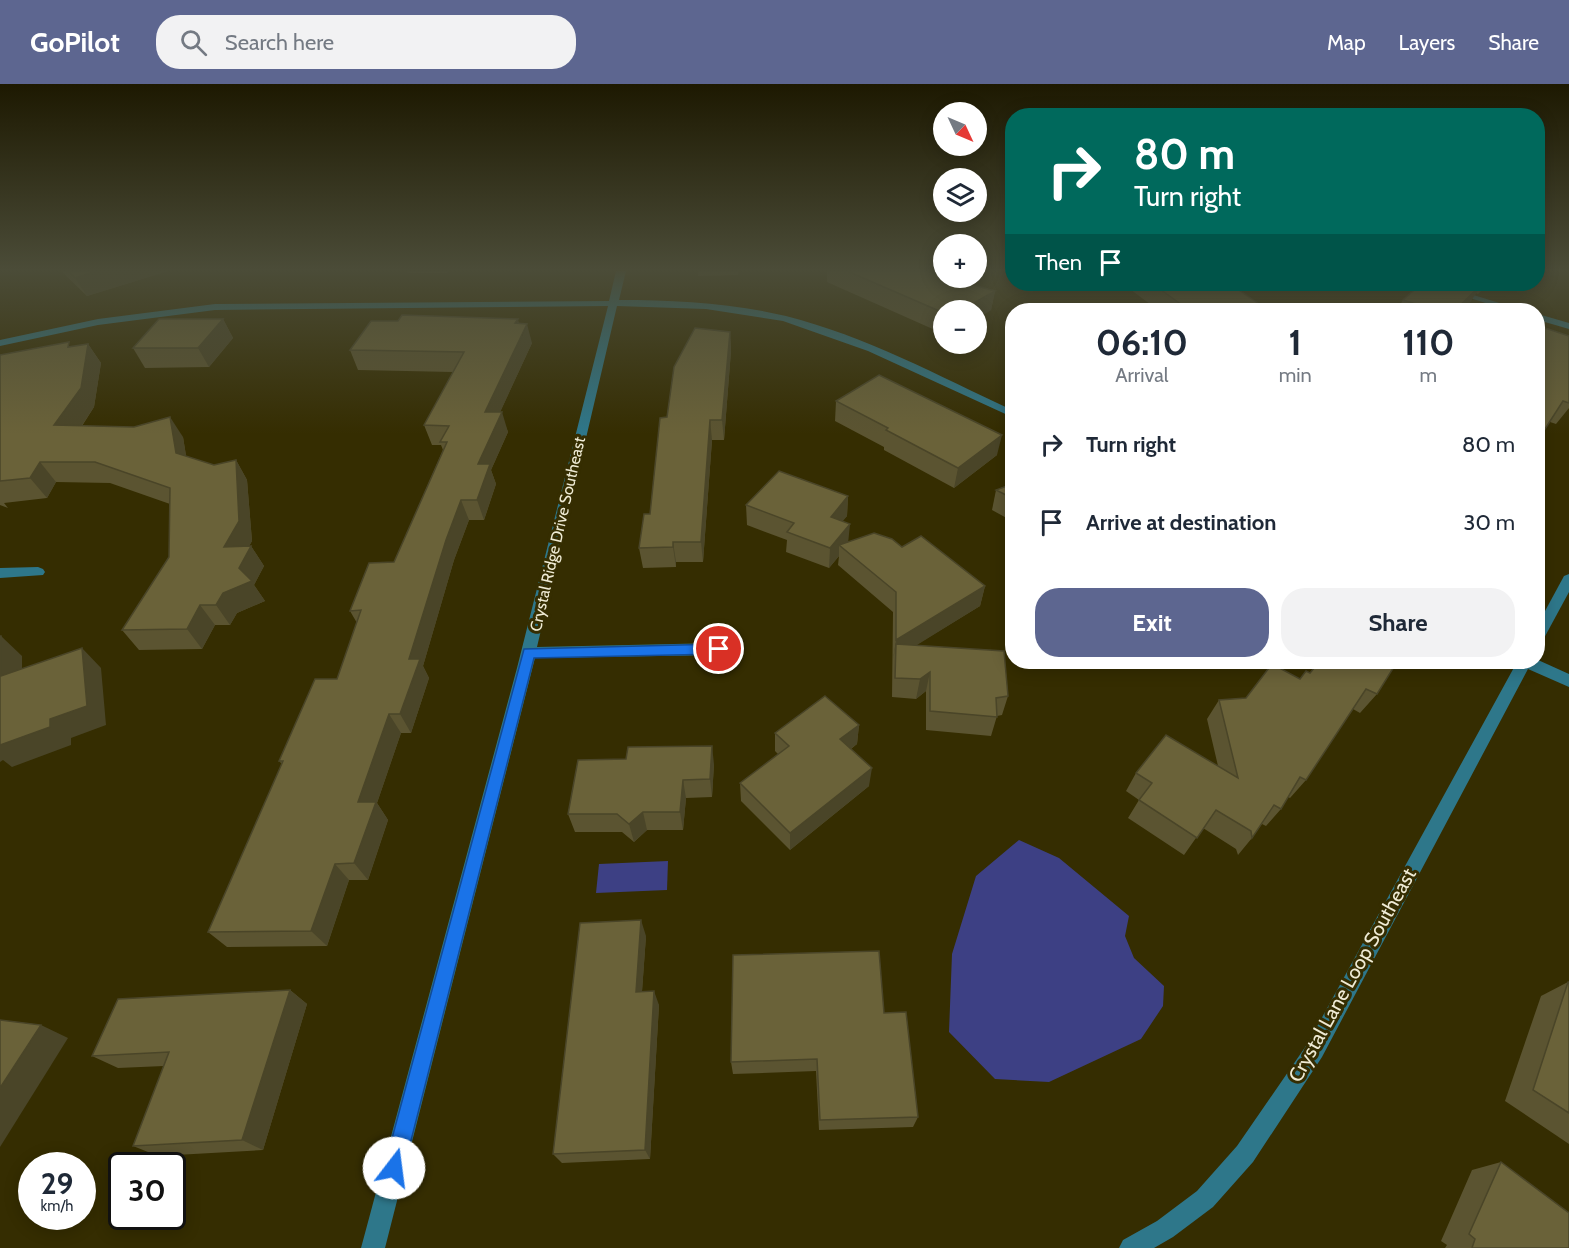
<!DOCTYPE html>
<html lang="en">
<head>
<meta charset="utf-8">
<style>
  body { margin:0; font-family:Cabin,sans-serif; background:#f2f2f3; color:#1f2937; height:100vh; display:flex; flex-direction:column; font-size:22px; white-space:nowrap }
  * { box-sizing:border-box; margin:0 }
  p { font-size:20px; color:#747a83 }
  .icon { flex:none; width:33px; height:33px; fill:none; stroke:currentColor; stroke-width:2; stroke-linecap:round; stroke-linejoin:round }
  .map { position:relative; flex:1; overflow:hidden }
  .drawer { position:absolute; left:1005px; top:219px; width:540px; height:366px; display:flex; flex-direction:column; background:#fff; border-radius:24px; box-shadow:0 3px 15px #0003 }
  .drawer>* { flex:none }
  .banner { position:absolute; left:1005px; top:24px; width:540px; height:183px; border-radius:24px; box-shadow:0 3px 15px #0003; background:#00695c; color:#fff; overflow:hidden }
  .needle { width:39px; rotate:134deg }
  .buttons { position:absolute; left:933px; top:18px; display:grid; gap:12px }
  .buttons a { display:grid; place-items:center; width:54px; height:54px; border-radius:50%; background:#fff; box-shadow:0 3px 15px #0003; font-size:30px }
  .speed { position:absolute; left:18px; top:1068px; display:flex; gap:12px; font-size:30px; font-weight:700; text-align:center }
  .speed>* { display:grid; place-content:center; width:78px; height:78px; border-radius:50%; background:#fff; box-shadow:0 3px 15px #0003; line-height:1 }
  .speed small { font-size:15px; font-weight:400 }
  .speed .limit { border:3px solid #111; border-radius:9px; background:#fff; color:#111 }
  .pin { position:absolute; display:grid; place-items:center; width:51px; height:51px; color:#fff; margin:-26px; border:3px solid #fff; border-radius:50%; box-shadow:0 2px 6px #0007 }
  .me { position:absolute; width:66px; margin:-33px; rotate:15deg; stroke-linejoin:round; filter:drop-shadow(0 0 4px #0008) }
  .turn { display:flex; align-items:center; gap:21px; height:126px; padding:0 30px; font-size:27px }
  .turn .icon { width:78px; height:78px; stroke-width:2.5 }
  .turn b { display:block; font-size:42px; line-height:51px }
  .then { display:flex; align-items:center; height:57px; padding:0 30px; background:#0003; gap:12px; font-size:22px }
  .eta { display:flex; justify-content:space-evenly; align-items:center; height:102px; text-align:center }
  .eta b { font-size:36px; font-weight:700; line-height:42px }
  .button { display:flex; gap:12px; margin-top:auto; padding:12px 30px }
  .button a { flex:1; height:69px; border-radius:24px; background:#5d6690; color:#fff; font-size:24px; font-weight:700; line-height:69px; text-align:center }
  .button a+a { background:#f2f2f3; color:#1f2937 }
  ul { padding:0; list-style:none }
  li { display:flex; align-items:center; gap:18px; height:78px; padding:0 30px }
  li div { flex:1 }
  li b { display:block; font-size:22px }
  li em { font-style:normal }
  header { display:flex; align-items:center; gap:36px; box-sizing:border-box; height:84px; padding:0 30px; background:#5d6690; color:#fff }
  header strong { font-size:28px }
  nav { display:flex; gap:33px; margin-inline-start:auto; font-size:21px }
  .search { width:420px; height:54px; background:#f2f2f3; display:flex; align-items:center; gap:15px; box-sizing:border-box; padding:0 21px; border-radius:24px; color:#747a83; font-size:22px }
  .map>svg:first-child { display:block }
  .water { fill:#3d4084 }
  .lines { fill:none; stroke-linecap:round; stroke-linejoin:round }
  .minor { fill:#2e778a; fill-rule:evenodd }
  .wall { fill:#5b5431 }
  .shaded-wall { fill:#4a4528 }
  .building { fill:#6a6239; stroke:#4a4528; stroke-width:1.5 }
  .route { fill:#1a73e8; stroke:#114b97; stroke-width:1.5 }
  .labels { text-anchor:middle; stroke-width:6; stroke-linejoin:round; paint-order:stroke }
  .street-label { font-size:16px; fill:#efebd5; stroke:#352d01 }
  .near-street-label { font-size:20px; fill:#efebd5; stroke:#352d01 }
</style>
</head>
<body>
<header>
<strong>GoPilot</strong>
<div class="search"><svg class="icon" aria-label="search" viewBox="0 0 24 24"><circle cx="10" cy="10" r="6"/><path d="M15 15l6 6"/></svg>Search here</div>
<nav><a>Map</a><a>Layers</a><a>Share</a></nav>
</header>
<div class="map">
<svg width="1569" height="1164" viewBox="0 0 1569 1164">
  <rect width="100%" height="100%" fill="#352d01"/>
  <g class="water">
    <path d="M 1019,756 L 1059,774 L 1129,832 L 1125,852 L 1134,874 L 1164,902 L 1163,922 L 1141,955 L 1049,998 L 995,995 L 949,948 L 952,870 L 976,792 Z"/>
    <path d="M 668,777 L 667,806 L 596,809 L 599,780 Z"/>
  </g>
  <g class="lines">
    <g class="minor">
      <path d="M 616,187 L 626,187 L 619,216 C 675,216 731,219 786,232 C 865,252 939,292 1012,326 L 1012,333 L 868,267 L 783,237 L 706,225 L 617,222 L 537,563 L 719,559 L 724,561 L 726,565 L 724,569 L 719,571 L 535,574 L 385,1164 L 361,1164 L 517,584 L 608,222 L 215,226 L 98,241 L 0,262 L 0,256 L 98,235 L 215,220 L 609,217 Z"/>
      <path d="M 1425,200 L 1438,200 L 1522,226 L 1508,226 Z"/>
      <path d="M 1538,230 L 1569,239 L 1569,245 L 1538,236 Z"/>
      <path d="M 38,483 L 43,485 L 45,488 L 43,491 L 0,494 L 0,484 Z"/>
      <path d="M 1569,490 L 1569,508 L 1543,556 L 1538,557 L 1538,540 L 1564,492 Z"/>
      <path d="M 1538,576 L 1569,590 L 1569,603 L 1528,585 L 1322,973 L 1253,1078 L 1213,1123 L 1173,1153 L 1154,1164 L 1119,1164 L 1123,1156 L 1157,1137 L 1197,1107 L 1237,1062 L 1308,959 L 1517,578 Z"/>
    </g>
  </g>
  <g class="wall">
    <path d="M 61,187 L 168,187 L 87,212 Z"/>
    <path d="M 407,187 L 448,187 L 447,189 L 408,189 Z"/>
    <path d="M 698,187 L 739,187 L 738,191 L 698,192 Z"/>
    <path d="M 827,187 L 926,187 L 995,207 L 991,226 L 976,235 L 976,226 L 944,226 L 944,250 L 827,198 Z"/>
    <path d="M 1123,200 L 1240,200 L 1235,203 L 1259,220 L 1256,226 L 1158,226 Z"/>
    <path d="M 1421,200 L 1488,200 L 1478,210 L 1476,209 L 1471,217 L 1462,226 L 1397,226 L 1403,216 Z"/>
    <path d="M 223,235 L 233,254 L 209,283 L 145,284 L 133,264 Z"/>
    <path d="M 730,248 L 731,267 L 724,356 L 712,356 L 703,478 L 676,478 L 676,483 L 643,484 L 639,464 L 650,430 L 667,333 Z"/>
    <path d="M 1569,252 L 1569,324 L 1556,340 L 1550,338 Z"/>
    <path d="M 532,259 L 500,328 L 508,348 L 491,386 L 496,400 L 484,436 L 469,436 L 454,476 L 423,582 L 429,594 L 411,649 L 401,649 L 377,719 L 388,736 L 368,796 L 349,796 L 327,862 L 227,863 L 208,848 L 282,680 L 279,677 L 337,595 L 357,539 L 350,527 L 394,478 L 443,366 L 441,361 L 432,361 L 424,341 L 453,288 L 358,286 L 350,266 Z"/>
    <path d="M 88,260 L 101,279 L 94,323 L 82,342 L 183,353 L 186,372 L 214,381 L 236,376 L 247,396 L 252,457 L 249,462 L 251,462 L 264,482 L 254,501 L 265,517 L 237,529 L 230,541 L 215,541 L 202,565 L 139,566 L 122,546 L 169,473 L 170,420 L 110,399 L 56,398 L 47,414 L 4,419 L 8,424 L 0,421 L 0,271 L 72,263 Z"/>
    <path d="M 836,317 L 997,371 L 954,404 L 884,366 L 884,363 L 835,337 Z"/>
    <path d="M 1012,400 L 1012,437 L 992,426 L 996,406 Z"/>
    <path d="M 848,412 L 847,432 L 842,437 L 848,458 L 902,463 L 985,502 L 980,522 L 916,561 L 1008,612 L 1002,631 L 997,632 L 991,652 L 926,646 L 926,607 L 916,615 L 892,613 L 893,528 L 838,481 L 839,472 L 829,484 L 786,468 L 787,456 L 747,441 L 746,421 Z"/>
    <path d="M 1318,578 L 1397,578 L 1377,610 L 1360,629 L 1353,625 L 1306,696 L 1290,714 L 1288,713 L 1281,725 L 1266,742 L 1262,740 L 1252,754 L 1238,771 L 1236,765 L 1203,744 L 1184,771 L 1128,734 L 1139,716 L 1126,707 L 1136,689 L 1218,682 L 1207,635 L 1219,616 L 1246,614 L 1300,595 L 1310,589 Z"/>
    <path d="M 859,641 L 857,660 L 851,665 L 869,702 L 790,766 L 741,717 L 740,699 L 778,670 L 775,667 L 775,649 Z"/>
    <path d="M 714,680 L 712,713 L 686,714 L 683,746 L 647,746 L 634,758 L 622,748 L 575,748 L 568,730 Z"/>
    <path d="M 646,852 L 642,907 L 659,921 L 650,1075 L 562,1079 L 553,1070 Z"/>
    <path d="M 1568,898 L 1569,898 L 1569,1060 L 1505,1017 L 1541,912 Z"/>
    <path d="M 290,906 L 307,920 L 263,1066 L 158,1072 L 133,1062 L 164,982 L 118,984 L 92,972 Z"/>
    <path d="M 884,929 L 918,1033 L 913,1043 L 819,1046 L 816,987 L 733,990 L 731,978 Z"/>
    <path d="M 1501,1078 L 1569,1164 L 1445,1164 L 1447,1161 L 1441,1157 L 1472,1086 Z"/>
  </g>
  <g class="shaded-wall">
    <path d="M 96,187 L 168,187 L 87,212 L 75,194 Z"/>
    <path d="M 1225,200 L 1240,200 L 1218,216 Z"/>
    <path d="M 1482,200 L 1471,217 L 1462,226 L 1455,226 Z"/>
    <path d="M 1485,200 L 1488,200 L 1478,210 Z"/>
    <path d="M 995,207 L 991,226 L 976,235 L 976,226 L 962,226 Z"/>
    <path d="M 1259,220 L 1256,226 L 1246,226 L 1248,222 Z"/>
    <path d="M 223,235 L 233,254 L 209,283 L 198,264 Z"/>
    <path d="M 518,235 L 522,252 L 527,240 L 532,259 L 491,348 L 485,328 Z"/>
    <path d="M 730,248 L 731,267 L 724,356 L 722,336 Z"/>
    <path d="M 88,260 L 101,279 L 94,323 L 69,361 L 54,341 Z"/>
    <path d="M 502,328 L 508,348 L 491,386 L 496,400 L 484,436 L 477,416 L 478,380 Z"/>
    <path d="M 170,333 L 183,353 L 189,389 L 176,369 Z"/>
    <path d="M 710,336 L 712,356 L 703,478 L 701,458 Z"/>
    <path d="M 1002,351 L 997,371 L 954,404 L 958,384 Z"/>
    <path d="M 236,376 L 247,396 L 252,457 L 238,483 L 224,463 Z"/>
    <path d="M 40,378 L 56,398 L 47,414 L 30,394 Z"/>
    <path d="M 848,412 L 847,432 L 830,453 L 831,433 Z"/>
    <path d="M 461,416 L 469,436 L 454,476 L 423,582 L 429,594 L 411,649 L 400,630 L 409,575 L 446,456 Z"/>
    <path d="M 850,440 L 848,460 L 839,461 L 839,472 L 829,484 L 830,464 Z"/>
    <path d="M 673,458 L 676,478 L 676,483 L 673,463 Z"/>
    <path d="M 251,462 L 264,482 L 254,501 L 265,517 L 237,529 L 230,541 L 216,521 L 239,484 Z"/>
    <path d="M 985,502 L 980,522 L 896,574 L 896,560 L 893,576 L 896,556 Z"/>
    <path d="M 200,521 L 215,541 L 202,565 L 187,545 Z"/>
    <path d="M 1,552 L 22,572 L 22,611 L 1,592 Z"/>
    <path d="M 82,564 L 101,584 L 106,641 L 71,654 L 71,661 L 12,683 L 3,676 L 0,678 L 0,661 L 50,635 Z"/>
    <path d="M 930,588 L 926,607 L 916,615 L 920,595 Z"/>
    <path d="M 389,630 L 401,649 L 377,719 L 388,736 L 368,796 L 354,779 L 358,718 Z"/>
    <path d="M 859,641 L 857,660 L 838,674 L 840,655 Z"/>
    <path d="M 712,662 L 714,680 L 712,713 L 710,695 Z"/>
    <path d="M 872,684 L 869,702 L 790,766 L 790,749 Z"/>
    <path d="M 683,696 L 686,714 L 683,746 L 680,728 Z"/>
    <path d="M 643,728 L 647,746 L 634,758 L 629,740 Z"/>
    <path d="M 335,780 L 349,796 L 327,862 L 311,847 Z"/>
    <path d="M 641,836 L 646,852 L 641,922 L 636,908 Z"/>
    <path d="M 290,906 L 307,920 L 263,1066 L 242,1056 Z"/>
    <path d="M 654,907 L 659,921 L 650,1075 L 645,1066 Z"/>
    <path d="M 41,941 L 68,954 L 0,1063 L 0,1004 Z"/>
  </g>
  <g class="building">
    <path d="M 68,187 L 96,187 L 75,194 Z"/>
    <path d="M 847,187 L 926,187 L 944,192 L 944,194 L 948,194 L 995,207 L 962,226 L 944,226 L 944,229 Z"/>
    <path d="M 1153,200 L 1230,200 L 1259,220 L 1248,222 L 1254,226 L 1189,226 Z"/>
    <path d="M 1421,200 L 1482,200 L 1455,226 L 1435,226 L 1403,216 Z"/>
    <path d="M 402,231 L 518,235 L 515,239 L 527,240 L 485,328 L 502,328 L 478,380 L 490,380 L 477,416 L 461,416 L 446,456 L 409,575 L 420,575 L 400,630 L 389,630 L 358,718 L 376,718 L 354,779 L 335,780 L 311,847 L 208,848 L 283,677 L 279,677 L 315,595 L 337,595 L 361,526 L 350,527 L 369,479 L 394,478 L 447,358 L 440,358 L 449,342 L 424,341 L 464,268 L 350,266 L 371,237 L 398,237 Z"/>
    <path d="M 159,235 L 223,235 L 198,264 L 133,264 Z"/>
    <path d="M 695,244 L 730,248 L 722,336 L 710,336 L 701,458 L 673,458 L 673,463 L 639,464 L 644,430 L 650,430 L 660,334 L 667,333 L 674,283 Z"/>
    <path d="M 1545,244 L 1569,252 L 1569,319 L 1563,317 L 1538,356 L 1538,253 Z"/>
    <path d="M 69,258 L 68,263 L 88,260 L 81,304 L 54,341 L 134,343 L 170,333 L 176,369 L 214,381 L 236,376 L 239,437 L 224,463 L 251,462 L 239,484 L 252,497 L 223,509 L 216,521 L 200,521 L 187,545 L 122,546 L 169,473 L 170,404 L 95,378 L 40,378 L 30,394 L 0,397 L 0,271 Z"/>
    <path d="M 879,291 L 1002,351 L 958,384 L 886,346 L 888,344 L 836,317 Z"/>
    <path d="M 779,387 L 848,412 L 831,433 L 850,440 L 830,464 L 787,448 L 794,439 L 746,421 Z"/>
    <path d="M 1012,400 L 1012,414 L 996,406 Z"/>
    <path d="M 874,449 L 892,455 L 902,463 L 921,452 L 985,502 L 896,556 L 896,508 L 839,461 Z"/>
    <path d="M 0,552 L 1,552 L 1,592 L 82,564 L 87,622 L 50,635 L 50,643 L 0,661 Z"/>
    <path d="M 896,560 L 1004,567 L 1008,612 L 996,614 L 997,633 L 930,627 L 930,588 L 920,595 L 895,594 Z"/>
    <path d="M 1319,578 L 1397,578 L 1377,610 L 1366,605 L 1306,696 L 1300,693 L 1281,725 L 1274,721 L 1252,754 L 1251,747 L 1216,726 L 1197,754 L 1139,716 L 1152,699 L 1136,689 L 1166,651 L 1238,694 L 1219,616 L 1246,614 L 1272,580 L 1300,595 L 1306,587 L 1310,589 Z"/>
    <path d="M 825,612 L 859,641 L 840,655 L 872,684 L 790,749 L 740,699 L 789,662 L 775,649 Z"/>
    <path d="M 712,662 L 710,695 L 683,696 L 680,728 L 643,728 L 629,740 L 617,730 L 568,730 L 578,676 L 626,675 L 628,663 Z"/>
    <path d="M 641,836 L 636,908 L 654,907 L 645,1066 L 553,1070 L 580,839 Z"/>
    <path d="M 879,867 L 884,929 L 906,928 L 918,1033 L 820,1036 L 817,975 L 731,978 L 733,871 Z"/>
    <path d="M 1568,898 L 1569,898 L 1569,1029 L 1533,1006 Z"/>
    <path d="M 290,906 L 242,1056 L 133,1062 L 169,968 L 92,972 L 118,915 Z"/>
    <path d="M 0,936 L 41,941 L 0,1004 Z"/>
    <path d="M 1501,1078 L 1569,1129 L 1569,1164 L 1472,1164 L 1475,1155 L 1469,1150 Z"/>
  </g>
  <linearGradient id="sky" x2="0" y2="1"><stop stop-color="#1d1901"/><stop offset="0.53" stop-color="#4b4c38"/><stop offset="1" stop-color="#4b4c38" stop-opacity="0"/></linearGradient>
  <rect width="1569" height="350" fill="url(#sky)"/>
  <path class="route" d="M 719,560 L 726,565 L 719,570 L 534,574 L 404,1084 L 401,1092 L 394,1095 L 387,1092 L 384,1084 L 524,565 Z"/>
  <g class="labels">
    <g class="street-label">
      <text transform="translate(557 450) rotate(-77)" y="6">Crystal Ridge Drive Southeast</text>
    </g>
    <g class="near-street-label">
      <text transform="translate(1352 891) rotate(-61)" y="7">Crystal Lane Loop Southeast</text>
    </g>
  </g>
</svg>
<div class="buttons">
<a><svg class="needle" viewBox="-14 -14 28 28"><path d="M0-13l5 13h-10z" fill="#e53935"/><path d="M0 13l5-13h-10z" fill="#747a83"/></svg></a>
<a><svg class="icon" aria-label="layers" viewBox="0 0 24 24"><path d="M12 4l9 5-9 5-9-5zM3 14l9 5 9-5"/></svg></a>
<a>+</a>
<a>−</a>
</div>
<div class="speed"><div>29<small>km/h</small></div><div class="limit">30</div></div>
<div class="pin" style="left:719px;top:565px;background:#d93025"><svg class="icon" aria-label="arrive" viewBox="0 0 24 24"><path d="M6 21V4h12l-3 4 3 4H6"/></svg></div>
<svg class="me" style="left:394px;top:1084px" viewBox="-20 -20 40 40"><circle r="19" fill="#fff"/><path d="M0-13L10 11 0 6-10 11z" fill="#1a73e8"/></svg>
<div class="banner">
<div class="turn"><svg class="icon" aria-label="right" viewBox="0 0 24 24"><path d="M7 20v-9h11M14 6l5 5-5 5"/></svg><div><b>80 m</b>Turn right</div></div>
<div class="then">Then<svg class="icon" aria-label="arrive" viewBox="0 0 24 24"><path d="M6 21V4h12l-3 4 3 4H6"/></svg></div>
</div>
<section class="drawer">
<div class="eta">
<div><b>06:10</b><p>Arrival</p></div>
<div><b>1</b><p>min</p></div>
<div><b>110</b><p>m</p></div>
</div>
<ul>
<li><svg class="icon" aria-label="right" viewBox="0 0 24 24"><path d="M7 20v-9h11M14 6l5 5-5 5"/></svg><div><b>Turn right</b></div><em>80 m</em></li>
<li><svg class="icon" aria-label="arrive" viewBox="0 0 24 24"><path d="M6 21V4h12l-3 4 3 4H6"/></svg><div><b>Arrive at destination</b></div><em>30 m</em></li>
</ul>
<div class="button"><a>Exit</a><a>Share</a></div>
</section>
</div>
</body>
</html>
